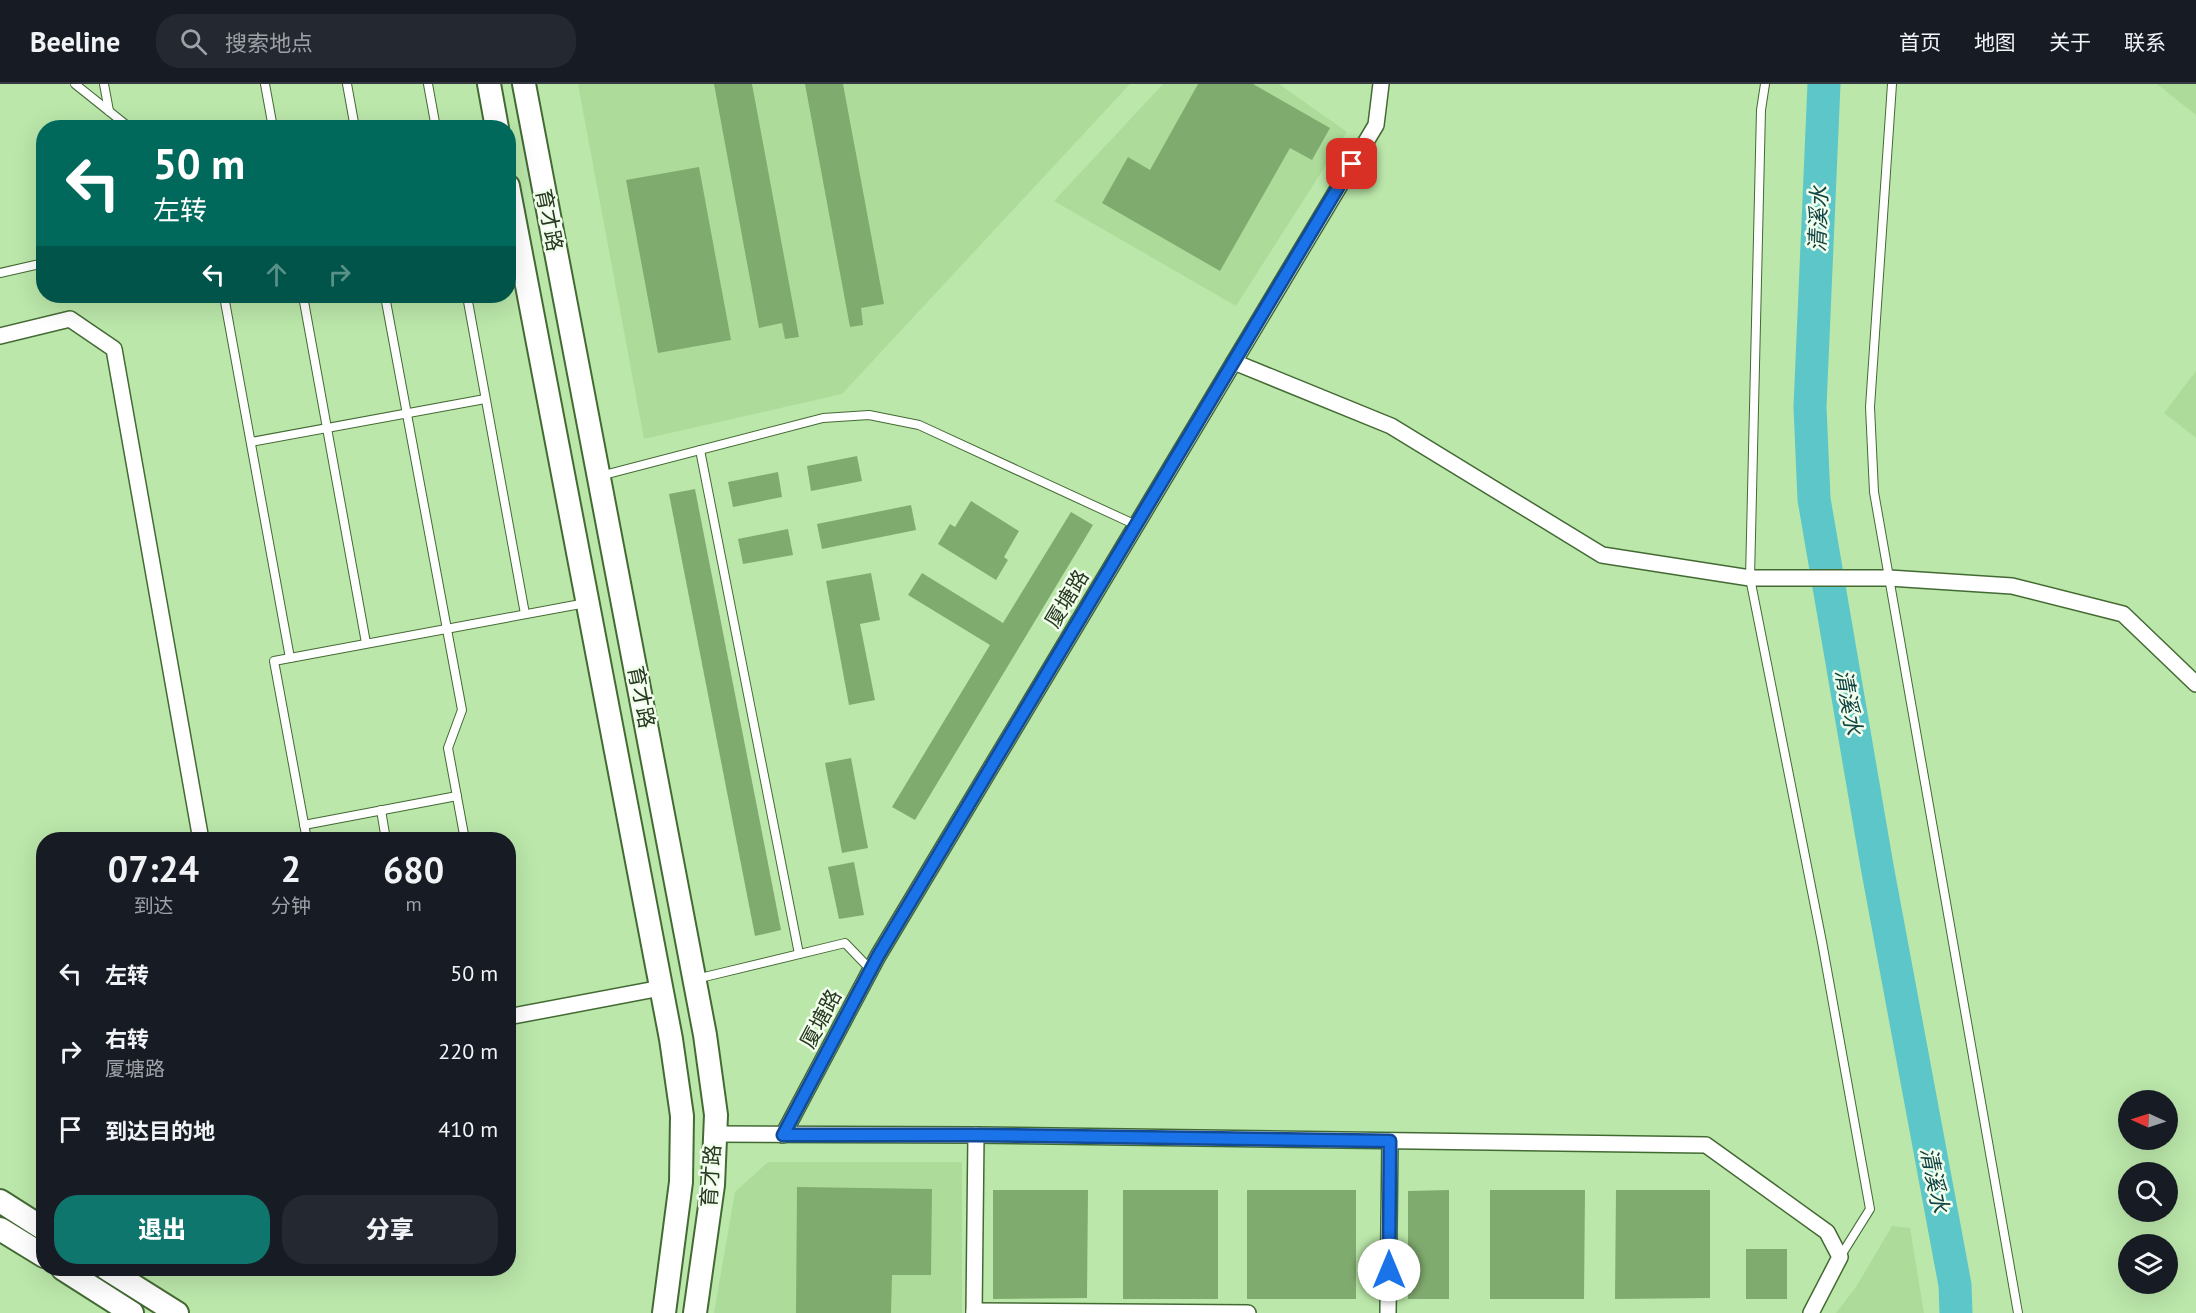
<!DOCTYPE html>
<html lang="zh">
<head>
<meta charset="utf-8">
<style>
  body { margin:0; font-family:"PT Sans","Noto Sans SC",sans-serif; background:#242831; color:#f1f3f6; height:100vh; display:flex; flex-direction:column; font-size:22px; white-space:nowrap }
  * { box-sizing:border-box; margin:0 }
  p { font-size:20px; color:#9ea1a6 }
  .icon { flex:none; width:33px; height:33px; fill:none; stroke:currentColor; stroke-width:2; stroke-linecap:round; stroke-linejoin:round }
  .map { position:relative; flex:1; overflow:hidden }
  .sheet { position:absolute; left:36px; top:748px; width:480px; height:444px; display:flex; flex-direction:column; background:#171b24; border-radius:24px; box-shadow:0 6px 24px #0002 }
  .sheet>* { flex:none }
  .banner { position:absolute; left:36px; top:36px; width:480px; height:183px; border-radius:24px; box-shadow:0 6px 24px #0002; background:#00695c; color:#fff; overflow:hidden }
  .needle { width:39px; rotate:273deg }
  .fabs { position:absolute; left:2118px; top:1006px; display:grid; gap:12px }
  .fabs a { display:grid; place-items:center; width:60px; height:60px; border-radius:50%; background:#171b24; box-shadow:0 6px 24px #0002; font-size:30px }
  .pin { position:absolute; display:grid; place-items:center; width:51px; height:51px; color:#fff; margin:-26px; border-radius:12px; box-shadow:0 3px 9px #0006 }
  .me { position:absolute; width:66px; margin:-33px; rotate:0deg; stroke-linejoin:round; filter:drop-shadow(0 0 4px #0008) }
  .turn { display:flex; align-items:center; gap:21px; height:126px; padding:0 18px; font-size:27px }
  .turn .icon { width:78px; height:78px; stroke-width:2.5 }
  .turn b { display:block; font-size:42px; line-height:51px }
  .lanes { display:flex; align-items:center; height:57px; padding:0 18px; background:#0003; justify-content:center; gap:30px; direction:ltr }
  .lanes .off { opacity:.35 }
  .eta { display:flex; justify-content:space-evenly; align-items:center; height:102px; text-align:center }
  .eta b { font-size:36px; font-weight:800; line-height:42px }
  .primary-button { display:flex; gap:12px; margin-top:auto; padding:12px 18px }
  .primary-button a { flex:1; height:69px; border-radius:24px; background:#0f766e; color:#fff; font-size:24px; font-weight:800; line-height:69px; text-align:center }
  .primary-button a+a { background:#242831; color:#f1f3f6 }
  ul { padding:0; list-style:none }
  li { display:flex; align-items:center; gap:18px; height:78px; padding:0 18px }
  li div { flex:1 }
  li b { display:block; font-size:22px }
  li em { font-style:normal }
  header { display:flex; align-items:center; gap:36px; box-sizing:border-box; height:84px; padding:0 30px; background:#171b24; border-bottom:2px solid #363941 }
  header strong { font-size:28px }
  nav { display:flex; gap:33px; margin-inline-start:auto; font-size:21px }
  .search { width:420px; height:54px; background:#242831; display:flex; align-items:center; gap:15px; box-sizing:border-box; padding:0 21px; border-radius:24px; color:#9ea1a6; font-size:22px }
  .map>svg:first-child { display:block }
  .built { fill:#addc9a }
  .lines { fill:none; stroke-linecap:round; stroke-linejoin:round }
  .river { stroke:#5cc6c8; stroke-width:33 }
  .building { fill:#80ab6f }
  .lane-casing { stroke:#446a34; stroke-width:10 }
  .street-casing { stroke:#446a34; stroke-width:18 }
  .secondary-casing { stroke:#446a34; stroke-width:26 }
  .lane { stroke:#fff; stroke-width:8 }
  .street { stroke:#fff; stroke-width:15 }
  .secondary { stroke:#fff; stroke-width:22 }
  .route-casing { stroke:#114b97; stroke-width:15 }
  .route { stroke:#1a73e8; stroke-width:10 }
  .labels { text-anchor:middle; stroke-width:5; stroke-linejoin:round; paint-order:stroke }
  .street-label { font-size:21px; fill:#273820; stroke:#f1feec }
  .water-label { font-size:22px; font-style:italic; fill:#124344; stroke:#f1feec }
</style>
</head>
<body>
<header>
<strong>Beeline</strong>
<div class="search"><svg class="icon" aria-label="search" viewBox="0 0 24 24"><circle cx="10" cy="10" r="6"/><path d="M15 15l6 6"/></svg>搜索地点</div>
<nav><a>首页</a><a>地图</a><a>关于</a><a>联系</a></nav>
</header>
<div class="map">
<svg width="2196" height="1229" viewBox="0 0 2196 1229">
  <rect width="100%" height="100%" fill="#bbe7aa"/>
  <g class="built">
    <path d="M 578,0 L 1130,0 L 842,310 L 644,355 Z"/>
    <path d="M 1163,0 L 1279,0 L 1347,48 L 1236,222 L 1054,117 Z"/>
    <path d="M 2157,0 L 2196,0 L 2196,31 Z"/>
    <path d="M 2196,287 L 2196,354 L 2164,329 Z"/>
    <path d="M 768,1078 L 962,1078 L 962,1229 L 714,1229 L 735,1108 Z"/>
    <path d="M 1892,1142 L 1910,1144 L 1924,1229 L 1836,1229 L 1856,1203 Z"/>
  </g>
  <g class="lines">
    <path class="river" d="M 1824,0 L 1810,323 L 1814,415 L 1877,782 L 1955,1201 L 1956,1229"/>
  </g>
  <g class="building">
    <path d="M 714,0 L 752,0 L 799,253 L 785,255 L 782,239 L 759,244 Z"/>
    <path d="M 805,0 L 843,0 L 884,220 L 861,224 L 863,241 L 850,243 Z"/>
    <path d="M 1198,0 L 1253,0 L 1330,44 L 1312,76 L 1290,64 L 1220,187 L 1102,119 L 1128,73 L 1150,86 Z"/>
    <path d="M 699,83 L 731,256 L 658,269 L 626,96 Z"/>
    <path d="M 857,372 L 862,397 L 811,407 L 807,382 Z"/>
    <path d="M 778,388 L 782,413 L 733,423 L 728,398 Z"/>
    <path d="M 695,405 L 781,846 L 755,852 L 669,410 Z"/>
    <path d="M 971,417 L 1019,447 L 1004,473 L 1008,476 L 996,496 L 938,460 L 950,440 L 955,443 Z"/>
    <path d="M 911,421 L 916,446 L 822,465 L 817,440 Z"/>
    <path d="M 1071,428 L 1093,441 L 915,736 L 892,723 L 990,561 L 908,511 L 922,489 L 1003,539 Z"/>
    <path d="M 788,445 L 793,471 L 743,480 L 738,455 Z"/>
    <path d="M 871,489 L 880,536 L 860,540 L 875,616 L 849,621 L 826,497 Z"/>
    <path d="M 851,674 L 868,764 L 842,769 L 825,679 Z"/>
    <path d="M 854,778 L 864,831 L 839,835 L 828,783 Z"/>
    <path d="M 797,1103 L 932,1105 L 931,1191 L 892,1191 L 891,1229 L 796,1229 Z"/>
    <path d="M 993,1106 L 1088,1106 L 1087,1214 L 993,1215 Z"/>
    <rect x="1123" y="1106" width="95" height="109"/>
    <rect x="1247" y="1106" width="109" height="109"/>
    <path d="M 1449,1106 L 1449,1215 L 1408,1215 L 1408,1107 Z"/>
    <path d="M 1490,1106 L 1585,1106 L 1584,1215 L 1490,1215 Z"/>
    <path d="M 1616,1106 L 1710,1106 L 1710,1214 L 1615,1215 Z"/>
    <rect x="1746" y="1165" width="41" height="50"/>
  </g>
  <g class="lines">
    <defs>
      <g id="lane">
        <path d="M 75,0 L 130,44"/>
        <path d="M 104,0 L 109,27"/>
        <path d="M 265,0 L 273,44"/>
        <path d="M 347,0 L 355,44"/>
        <path d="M 428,0 L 436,44"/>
        <path d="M 1765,0 L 1761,26 L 1750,494 L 1822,858 L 1870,1125 L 1840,1173"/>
        <path d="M 1892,0 L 1870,323 L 1874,408 L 2018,1229"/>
        <path d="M 0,189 L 44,179"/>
        <path d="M 224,212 L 290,574"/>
        <path d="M 303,212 L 366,559"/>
        <path d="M 385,212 L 462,626 L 448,664 L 465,756"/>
        <path d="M 467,212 L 525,530"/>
        <path d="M 251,358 L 485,315"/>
        <path d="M 700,366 L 799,870"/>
        <path d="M 600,392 L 823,334 L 869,331 L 919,341 L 1136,441"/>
        <path d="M 381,726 L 386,756"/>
        <path d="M 304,741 L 457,712"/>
        <path d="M 307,756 L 274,577 L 586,519"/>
        <path d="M 696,895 L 845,859 L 870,885"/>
      </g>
      <g id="street">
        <path d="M 0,252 L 70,235 L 114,265 L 201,756"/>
        <path d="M 1234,278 L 1391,342 L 1602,471 L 1750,494 L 1889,494 L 2012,502 L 2123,530 L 2196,600"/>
        <path d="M 508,933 L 661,904"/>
        <path d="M 715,1050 L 976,1051 L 1706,1061 L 1827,1148 L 1840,1173 L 1811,1229"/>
        <path d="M 783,1051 L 878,872 L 1376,41 L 1381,0"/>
        <path d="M 974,1227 L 1248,1229"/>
        <path d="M 974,1229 L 976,1051"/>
        <path d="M 1388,1229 L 1390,1057"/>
      </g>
      <g id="secondary">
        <path d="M 489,0 L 497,44"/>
        <path d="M 524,0 L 705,951 L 716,1031 L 713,1101 L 695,1229"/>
        <path d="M 508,102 L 671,955 L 682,1032 L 681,1098 L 664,1229"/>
        <path d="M 0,1117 L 44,1145"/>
        <path d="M 0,1145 L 44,1172"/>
        <path d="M 63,1185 L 132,1229"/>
        <path d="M 107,1185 L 177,1229"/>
      </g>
    </defs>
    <use href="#lane" class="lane-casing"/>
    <use href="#street" class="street-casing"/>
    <use href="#secondary" class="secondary-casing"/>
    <use href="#lane" class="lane"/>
    <use href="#street" class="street"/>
    <use href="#secondary" class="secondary"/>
  </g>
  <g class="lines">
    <defs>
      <path id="route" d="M 1352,80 L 878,872 L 783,1051 L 976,1051 L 1390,1057 L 1389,1186"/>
    </defs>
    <use href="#route" class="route-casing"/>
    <use href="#route" class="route"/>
  </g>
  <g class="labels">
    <g class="street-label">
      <text transform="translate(549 136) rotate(79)" y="7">育才路</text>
      <text transform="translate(1067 515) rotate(-59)" y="7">厦塘路</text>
      <text transform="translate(641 613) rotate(79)" y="7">育才路</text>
      <text transform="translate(821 935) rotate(-62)" y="7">厦塘路</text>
      <text transform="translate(711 1092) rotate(-86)" y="7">育才路</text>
    </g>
    <g class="water-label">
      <text transform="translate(1818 135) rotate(-88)" y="8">清溪水</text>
      <text transform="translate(1849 618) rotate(80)" y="8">清溪水</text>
      <text transform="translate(1935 1096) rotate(79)" y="8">清溪水</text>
    </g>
  </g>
</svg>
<div class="fabs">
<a><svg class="needle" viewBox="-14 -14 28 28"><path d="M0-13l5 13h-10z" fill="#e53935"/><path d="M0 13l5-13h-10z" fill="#9ea1a6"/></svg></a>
<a><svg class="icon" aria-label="search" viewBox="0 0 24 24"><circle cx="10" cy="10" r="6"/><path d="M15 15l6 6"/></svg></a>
<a><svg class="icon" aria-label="layers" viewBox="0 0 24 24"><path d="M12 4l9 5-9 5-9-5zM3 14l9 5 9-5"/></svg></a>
</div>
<div class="pin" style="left:1352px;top:80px;background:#d93025"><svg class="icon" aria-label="arrive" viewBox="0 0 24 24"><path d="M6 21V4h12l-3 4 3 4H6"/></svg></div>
<svg class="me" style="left:1389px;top:1186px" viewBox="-20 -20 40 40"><circle r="19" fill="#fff"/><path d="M0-13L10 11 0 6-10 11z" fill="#1a73e8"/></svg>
<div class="banner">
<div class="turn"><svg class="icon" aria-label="left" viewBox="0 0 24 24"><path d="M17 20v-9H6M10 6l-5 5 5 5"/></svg><div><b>50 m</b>左转</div></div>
<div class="lanes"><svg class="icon" aria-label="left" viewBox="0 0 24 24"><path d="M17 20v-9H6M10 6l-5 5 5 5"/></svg><svg class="icon off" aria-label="ahead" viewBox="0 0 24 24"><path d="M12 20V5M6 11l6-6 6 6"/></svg><svg class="icon off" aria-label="right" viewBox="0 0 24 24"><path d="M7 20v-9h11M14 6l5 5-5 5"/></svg></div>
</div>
<section class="sheet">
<div class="eta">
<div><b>07:24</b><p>到达</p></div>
<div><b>2</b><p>分钟</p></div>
<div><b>680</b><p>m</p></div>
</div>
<ul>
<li><svg class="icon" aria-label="left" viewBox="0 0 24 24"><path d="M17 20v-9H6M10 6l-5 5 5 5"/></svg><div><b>左转</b></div><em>50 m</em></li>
<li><svg class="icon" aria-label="right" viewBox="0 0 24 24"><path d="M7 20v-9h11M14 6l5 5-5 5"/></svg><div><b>右转</b><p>厦塘路</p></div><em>220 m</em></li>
<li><svg class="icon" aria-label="arrive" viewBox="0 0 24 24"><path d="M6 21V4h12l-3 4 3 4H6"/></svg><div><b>到达目的地</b></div><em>410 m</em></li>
</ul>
<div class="primary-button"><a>退出</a><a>分享</a></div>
</section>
</div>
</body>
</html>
